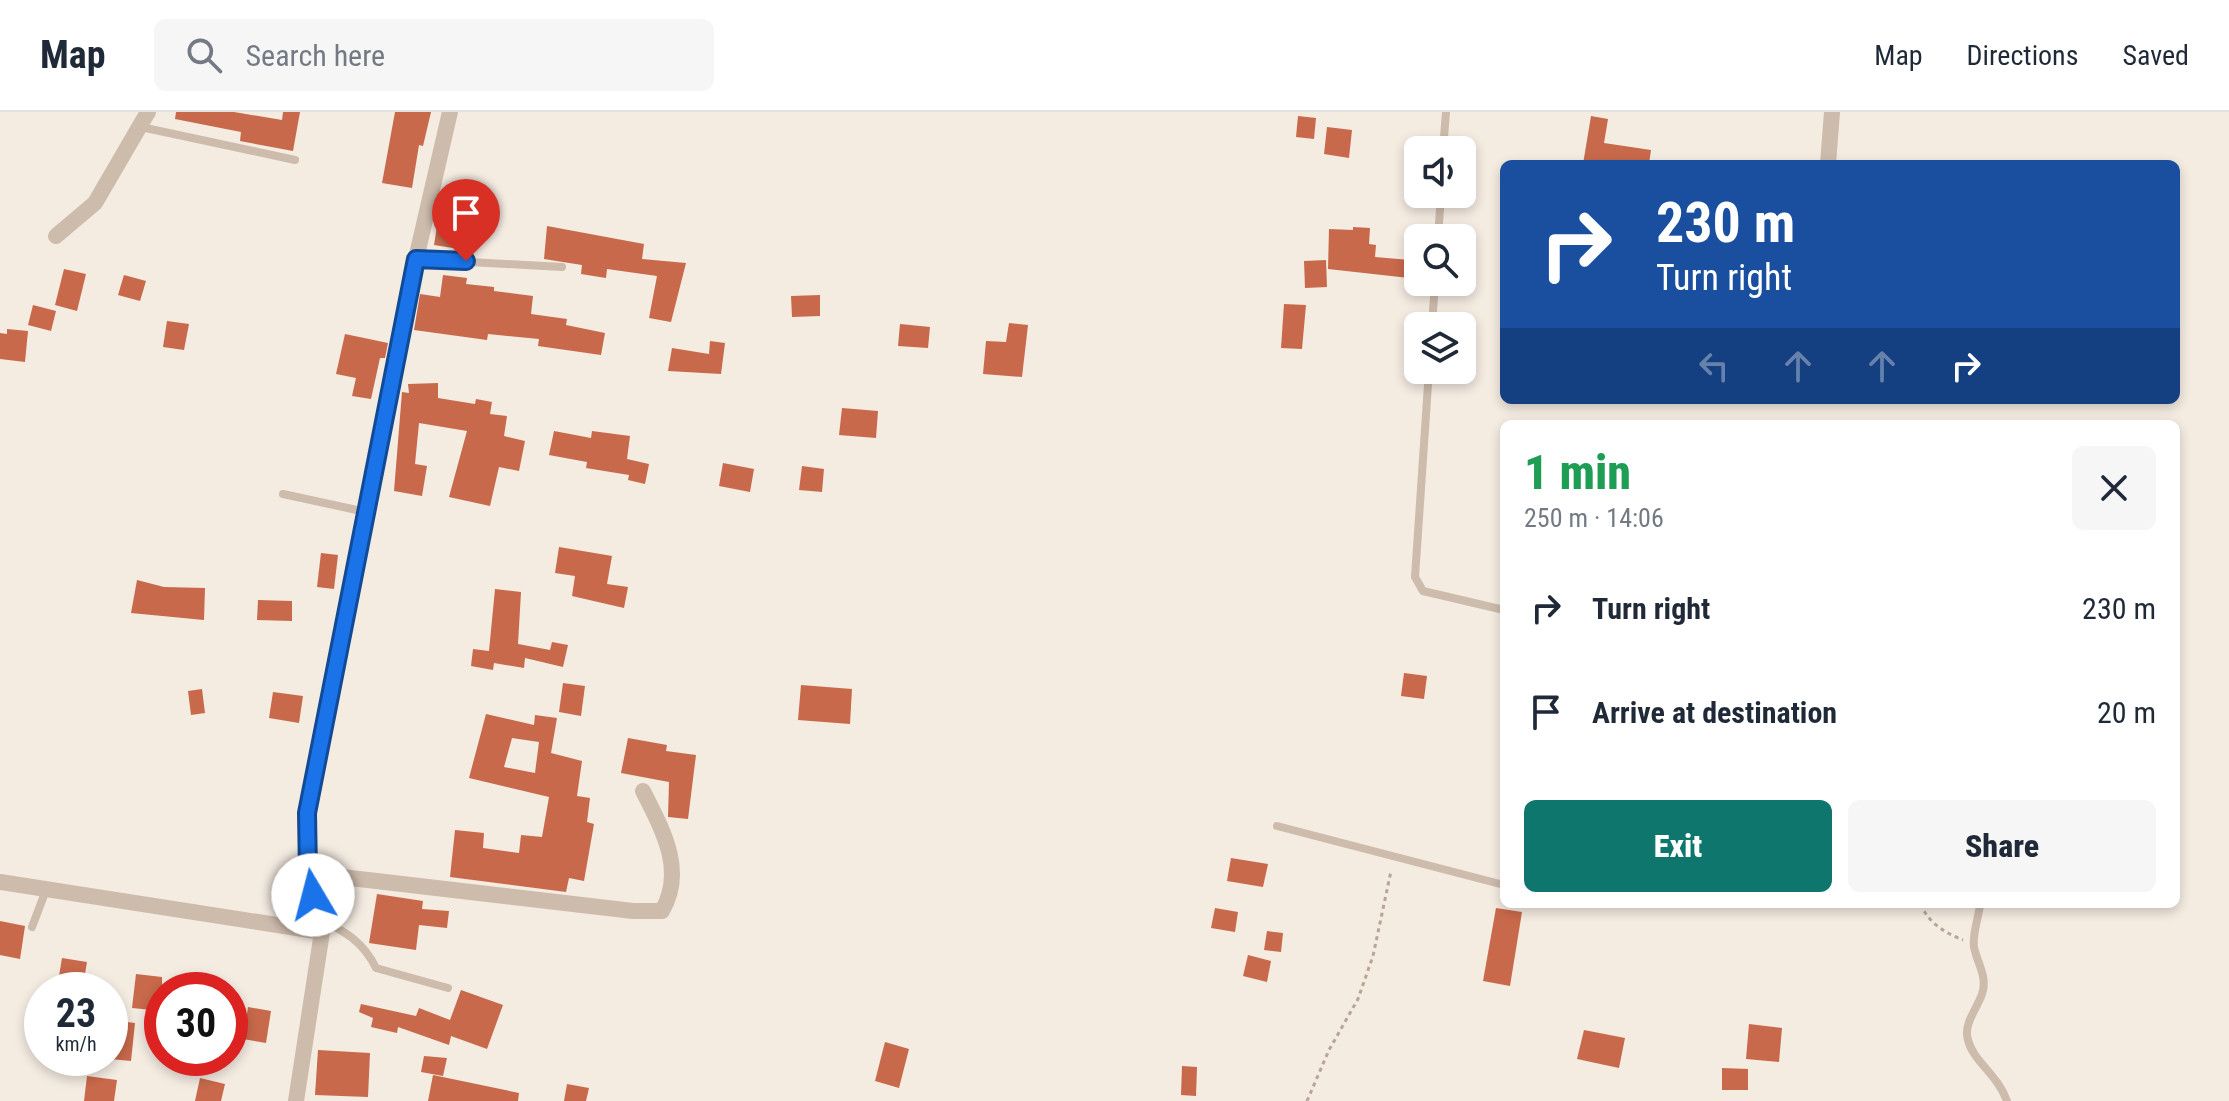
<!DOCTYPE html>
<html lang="en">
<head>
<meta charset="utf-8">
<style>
  body { margin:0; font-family:"Roboto Condensed",sans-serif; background:#f6f6f7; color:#1f2937; height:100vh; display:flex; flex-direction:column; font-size:30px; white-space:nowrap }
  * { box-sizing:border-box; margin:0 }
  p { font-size:26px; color:#747a83 }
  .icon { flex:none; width:44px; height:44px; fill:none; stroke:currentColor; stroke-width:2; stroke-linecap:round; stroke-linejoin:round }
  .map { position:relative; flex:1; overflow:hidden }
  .drawer { position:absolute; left:1500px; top:308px; width:680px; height:488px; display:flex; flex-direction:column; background:#fff; border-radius:12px; box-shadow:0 4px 12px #0003 }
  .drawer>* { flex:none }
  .guide { position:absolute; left:1500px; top:48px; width:680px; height:244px; border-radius:12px; box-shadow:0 4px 12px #0003; background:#1a4fa0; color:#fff; overflow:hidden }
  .fabs { position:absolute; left:1404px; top:24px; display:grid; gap:16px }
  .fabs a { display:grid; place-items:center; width:72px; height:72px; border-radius:12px; background:#fff; box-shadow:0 4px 12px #0003; font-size:40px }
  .speed { position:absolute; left:24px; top:860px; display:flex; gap:16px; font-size:40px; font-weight:700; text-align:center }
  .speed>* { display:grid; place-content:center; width:104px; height:104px; border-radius:50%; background:#fff; box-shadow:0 4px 12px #0003; line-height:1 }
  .speed small { font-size:20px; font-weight:400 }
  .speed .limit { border:12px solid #d22; background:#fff; color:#111 }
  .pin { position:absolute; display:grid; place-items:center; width:68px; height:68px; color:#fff; margin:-82px -34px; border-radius:50% 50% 50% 0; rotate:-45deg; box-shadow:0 0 8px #0007 }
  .pin .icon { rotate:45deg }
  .me { position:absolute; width:88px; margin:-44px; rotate:352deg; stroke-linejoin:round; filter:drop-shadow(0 0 6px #0008) }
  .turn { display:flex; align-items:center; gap:28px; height:168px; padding:0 24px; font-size:36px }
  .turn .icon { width:104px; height:104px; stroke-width:2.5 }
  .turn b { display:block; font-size:56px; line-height:68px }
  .lanes { display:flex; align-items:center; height:76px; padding:0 24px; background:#0003; justify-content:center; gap:40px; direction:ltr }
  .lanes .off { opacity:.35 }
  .round { display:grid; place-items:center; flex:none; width:84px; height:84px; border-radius:12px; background:#f6f6f7 }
  .summary { display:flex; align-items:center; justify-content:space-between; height:136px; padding:0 24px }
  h1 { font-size:48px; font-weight:800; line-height:60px; color:#1e9e55 }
  .primary-button { display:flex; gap:16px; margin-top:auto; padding:16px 24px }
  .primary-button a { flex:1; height:92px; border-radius:12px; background:#0f766e; color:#fff; font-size:32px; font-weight:800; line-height:92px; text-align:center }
  .primary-button a+a { background:#f6f6f7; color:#1f2937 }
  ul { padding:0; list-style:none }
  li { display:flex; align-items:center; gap:24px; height:104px; padding:0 24px }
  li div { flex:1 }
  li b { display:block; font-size:30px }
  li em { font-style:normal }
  header { display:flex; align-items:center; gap:48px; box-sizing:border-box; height:112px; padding:0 40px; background:#fff; border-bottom:2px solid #e0e1e3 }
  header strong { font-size:38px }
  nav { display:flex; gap:44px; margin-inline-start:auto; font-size:28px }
  .search { width:560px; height:72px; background:#f6f6f7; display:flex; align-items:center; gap:20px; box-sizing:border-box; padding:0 28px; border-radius:12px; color:#747a83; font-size:30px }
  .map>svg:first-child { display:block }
  .building { fill:#c8694b; fill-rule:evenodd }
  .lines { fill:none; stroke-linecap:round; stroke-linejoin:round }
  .path { stroke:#b9a596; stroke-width:3; stroke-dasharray:4 4; stroke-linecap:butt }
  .lane { stroke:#cdbbac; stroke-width:8 }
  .street { stroke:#cdbbac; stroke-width:16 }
  .route-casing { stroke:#114b97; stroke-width:20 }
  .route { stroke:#1a73e8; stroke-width:14 }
</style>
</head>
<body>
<header>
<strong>Map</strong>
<div class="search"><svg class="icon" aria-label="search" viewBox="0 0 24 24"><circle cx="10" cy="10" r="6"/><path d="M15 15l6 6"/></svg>Search here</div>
<nav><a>Map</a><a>Directions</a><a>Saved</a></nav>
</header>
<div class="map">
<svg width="2229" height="989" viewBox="0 0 2229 989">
  <rect width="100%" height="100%" fill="#f4ebe1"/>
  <g class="building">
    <path d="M 176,0 L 234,0 L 282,8 L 283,0 L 300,0 L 293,39 L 240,29 L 241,20 L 175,7 Z"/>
    <path d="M 395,0 L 431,0 L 423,34 L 419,33 L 412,76 L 382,71 Z"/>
    <path d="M 1298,4 L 1316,6 L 1314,27 L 1296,25 Z"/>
    <path d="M 1591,4 L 1608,7 L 1604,31 L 1651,38 L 1649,52 L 1583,52 Z"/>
    <path d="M 1327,15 L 1352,18 L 1349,46 L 1324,42 Z"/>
    <path d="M 439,102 L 478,108 L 472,139 L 434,133 Z"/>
    <path d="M 547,114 L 644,132 L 642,147 L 686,151 L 671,210 L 649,206 L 657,164 L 607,157 L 606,166 L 581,162 L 582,153 L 544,147 Z"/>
    <path d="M 1353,115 L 1370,116 L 1369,132 L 1376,133 L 1375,145 L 1410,148 L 1409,166 L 1328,157 L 1329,117 L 1353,118 Z"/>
    <path d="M 1326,148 L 1327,175 L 1305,176 L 1304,149 Z"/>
    <path d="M 64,157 L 86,162 L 77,199 L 55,193 Z"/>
    <path d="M 124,163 L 146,169 L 140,189 L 118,183 Z"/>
    <path d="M 443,163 L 467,166 L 466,172 L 494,175 L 494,179 L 533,184 L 531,202 L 567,207 L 566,213 L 605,221 L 601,243 L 538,234 L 539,227 L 488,222 L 487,228 L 414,218 L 420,182 L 440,185 Z"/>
    <path d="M 820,183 L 820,204 L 792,205 L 791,184 Z"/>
    <path d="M 1284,192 L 1306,193 L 1302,237 L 1281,236 Z"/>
    <path d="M 33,193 L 56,199 L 51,219 L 28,213 Z"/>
    <path d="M 167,209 L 189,212 L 184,238 L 163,235 Z"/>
    <path d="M 1009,211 L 1028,213 L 1022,265 L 983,262 L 986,229 L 1006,230 Z"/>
    <path d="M 900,212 L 930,215 L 928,236 L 898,234 Z"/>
    <path d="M 7,217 L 28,219 L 25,250 L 0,247 L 0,221 L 7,222 Z"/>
    <path d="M 345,222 L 388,231 L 385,246 L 380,246 L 371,287 L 352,284 L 356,266 L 336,262 Z"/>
    <path d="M 710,229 L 725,231 L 721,262 L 668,259 L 672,236 L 709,242 Z"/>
    <path d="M 438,271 L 438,286 L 475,292 L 476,287 L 492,290 L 490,302 L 507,304 L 504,324 L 525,329 L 519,359 L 499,355 L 490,394 L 449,385 L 467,319 L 419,311 L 415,352 L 427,354 L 422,384 L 394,379 L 402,280 L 409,281 L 408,272 Z"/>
    <path d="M 842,296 L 878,299 L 876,326 L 839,323 Z"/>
    <path d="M 554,319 L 591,326 L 592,319 L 630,324 L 627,347 L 649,352 L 645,372 L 628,368 L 629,363 L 586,356 L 587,350 L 549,343 Z"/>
    <path d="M 723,351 L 754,357 L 750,380 L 719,374 Z"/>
    <path d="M 802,354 L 824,357 L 822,380 L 799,378 Z"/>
    <path d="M 559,435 L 612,444 L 607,472 L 628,475 L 624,496 L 572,484 L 575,464 L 555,461 Z"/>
    <path d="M 321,441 L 338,443 L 334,477 L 317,475 Z"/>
    <path d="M 137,468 L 164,475 L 205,476 L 204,508 L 131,501 Z"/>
    <path d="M 495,477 L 521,480 L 518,532 L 550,538 L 552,530 L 568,533 L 563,555 L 525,546 L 524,556 L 494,551 L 493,558 L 471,554 L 473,537 L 489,539 Z"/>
    <path d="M 258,488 L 292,489 L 292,509 L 257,508 Z"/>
    <path d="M 1404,561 L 1427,564 L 1424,587 L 1401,584 Z"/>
    <path d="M 563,571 L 585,574 L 581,604 L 559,600 Z"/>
    <path d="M 801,573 L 852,577 L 850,612 L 798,608 Z"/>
    <path d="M 202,577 L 205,601 L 191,603 L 188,579 Z"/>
    <path d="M 273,580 L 303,584 L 299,611 L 269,606 Z"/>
    <path d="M 486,602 L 534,613 L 535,603 L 557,606 L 551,641 L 582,649 L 577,684 L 590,686 L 587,710 L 594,712 L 584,769 L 569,766 L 566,780 L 450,765 L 455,718 L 484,721 L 483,736 L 519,741 L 521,723 L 542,725 L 549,685 L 469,666 ZM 512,626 L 539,630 L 535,661 L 504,655 Z"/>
    <path d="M 628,626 L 667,633 L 666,639 L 696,643 L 688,707 L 668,705 L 669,670 L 621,661 Z"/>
    <path d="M 1231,746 L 1268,752 L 1263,775 L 1227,769 Z"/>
    <path d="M 377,782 L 423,789 L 422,797 L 449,799 L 447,816 L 419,813 L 416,838 L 369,831 Z"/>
    <path d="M 1215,796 L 1238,800 L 1235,820 L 1211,816 Z"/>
    <path d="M 1496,796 L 1522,800 L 1510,874 L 1483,869 Z"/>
    <path d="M 0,809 L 25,814 L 20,847 L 0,843 Z"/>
    <path d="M 1267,819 L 1283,821 L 1281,840 L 1264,838 Z"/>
    <path d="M 1248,843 L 1271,849 L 1267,870 L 1243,864 Z"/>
    <path d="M 62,846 L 87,850 L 83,874 L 58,870 Z"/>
    <path d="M 136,862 L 162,865 L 162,899 L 132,896 Z"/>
    <path d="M 461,878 L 503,893 L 487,937 L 451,924 L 449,933 L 398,915 L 397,921 L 371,915 L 373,906 L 359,900 L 361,892 L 416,904 L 419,896 L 450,908 Z"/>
    <path d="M 248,895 L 271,899 L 266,931 L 243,927 Z"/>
    <path d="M 111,908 L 135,911 L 131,949 L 110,947 Z"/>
    <path d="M 1749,912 L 1782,916 L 1779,950 L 1746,947 Z"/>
    <path d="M 1584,918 L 1625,926 L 1619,956 L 1577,947 Z"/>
    <path d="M 885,930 L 909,937 L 899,976 L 875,969 Z"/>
    <path d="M 318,938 L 370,941 L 368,985 L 315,983 Z"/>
    <path d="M 424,944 L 447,946 L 443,964 L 421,960 Z"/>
    <path d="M 1182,954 L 1197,955 L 1196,984 L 1181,983 Z"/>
    <path d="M 1722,956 L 1748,957 L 1748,978 L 1722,978 Z"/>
    <path d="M 433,963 L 519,981 L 518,989 L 428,989 Z"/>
    <path d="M 87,964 L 117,968 L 114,989 L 84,989 Z"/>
    <path d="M 200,966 L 225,972 L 221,989 L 195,989 Z"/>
    <path d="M 567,972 L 589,976 L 586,989 L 564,989 Z"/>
  </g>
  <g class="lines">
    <g class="path">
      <path d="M 1921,792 C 1927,810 1945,821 1963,828"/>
      <path d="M 1307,989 L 1329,938 L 1358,887 L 1373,844 L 1391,759"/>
    </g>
    <g class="lane">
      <path d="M 141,15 L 295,48"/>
      <path d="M 1443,38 L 1446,0"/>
      <path d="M 1438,126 L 1441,82"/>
      <path d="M 416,147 L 562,155"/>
      <path d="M 1432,214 L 1435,170"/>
      <path d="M 1429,258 L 1415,465 L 1423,479 L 1504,498"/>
      <path d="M 283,382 L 366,400"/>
      <path d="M 1277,714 L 1504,773"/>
      <path d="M 1980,792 C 1979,805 1972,822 1974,835 C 1977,851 1988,865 1982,882 C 1977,897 1963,912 1968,928 C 1973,949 1998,963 2007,989"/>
      <path d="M 319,806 C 345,820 363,829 376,856 L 448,876"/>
      <path d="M 32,815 L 46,778"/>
    </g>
    <g class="street">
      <path d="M 1828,52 L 1832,0"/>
      <path d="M 56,124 L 95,91 L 148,0"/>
      <path d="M 308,761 L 633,799 L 662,799 C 686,758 662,717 643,679"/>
      <path d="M 0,770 L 322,820"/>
      <path d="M 296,989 L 322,820 L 308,761 L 307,701 L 416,147 L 450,0"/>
    </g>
  </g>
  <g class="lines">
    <defs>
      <path id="route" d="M 313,783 L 308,761 L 307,701 L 416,147 L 466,149"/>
    </defs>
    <use href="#route" class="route-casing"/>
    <use href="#route" class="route"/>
  </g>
</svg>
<div class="fabs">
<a><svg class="icon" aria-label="sound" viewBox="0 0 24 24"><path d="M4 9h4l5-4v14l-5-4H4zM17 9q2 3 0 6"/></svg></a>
<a><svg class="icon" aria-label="search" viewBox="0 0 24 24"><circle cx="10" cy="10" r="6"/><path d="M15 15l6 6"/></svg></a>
<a><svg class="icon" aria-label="layers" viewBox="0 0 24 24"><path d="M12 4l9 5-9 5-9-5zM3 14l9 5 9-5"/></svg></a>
</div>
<div class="speed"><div>23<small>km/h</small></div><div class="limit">30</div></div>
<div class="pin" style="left:466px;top:149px;background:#d93025"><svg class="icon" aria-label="arrive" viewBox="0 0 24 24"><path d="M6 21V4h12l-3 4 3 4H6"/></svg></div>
<svg class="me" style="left:313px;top:783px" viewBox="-20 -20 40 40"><circle r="19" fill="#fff"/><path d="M0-13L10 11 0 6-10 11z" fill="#1a73e8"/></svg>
<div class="guide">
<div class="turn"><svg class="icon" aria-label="right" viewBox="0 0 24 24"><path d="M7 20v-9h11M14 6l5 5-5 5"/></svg><div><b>230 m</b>Turn right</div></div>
<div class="lanes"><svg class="icon off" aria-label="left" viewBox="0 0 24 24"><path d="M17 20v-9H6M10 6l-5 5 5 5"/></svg><svg class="icon off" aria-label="ahead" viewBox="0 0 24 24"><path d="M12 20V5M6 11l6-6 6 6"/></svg><svg class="icon off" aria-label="ahead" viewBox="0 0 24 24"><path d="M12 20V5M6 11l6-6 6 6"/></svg><svg class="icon" aria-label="right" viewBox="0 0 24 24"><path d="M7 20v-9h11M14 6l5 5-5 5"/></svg></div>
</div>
<section class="drawer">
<div class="summary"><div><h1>1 min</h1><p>250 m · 14:06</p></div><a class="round"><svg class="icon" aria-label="close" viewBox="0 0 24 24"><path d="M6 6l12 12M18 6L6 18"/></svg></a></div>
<ul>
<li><svg class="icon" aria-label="right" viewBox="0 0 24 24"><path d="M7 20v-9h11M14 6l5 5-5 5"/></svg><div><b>Turn right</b></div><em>230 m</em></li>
<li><svg class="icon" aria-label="arrive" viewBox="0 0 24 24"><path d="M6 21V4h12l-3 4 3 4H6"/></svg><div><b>Arrive at destination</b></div><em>20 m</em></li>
</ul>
<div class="primary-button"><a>Exit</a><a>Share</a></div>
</section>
</div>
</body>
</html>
